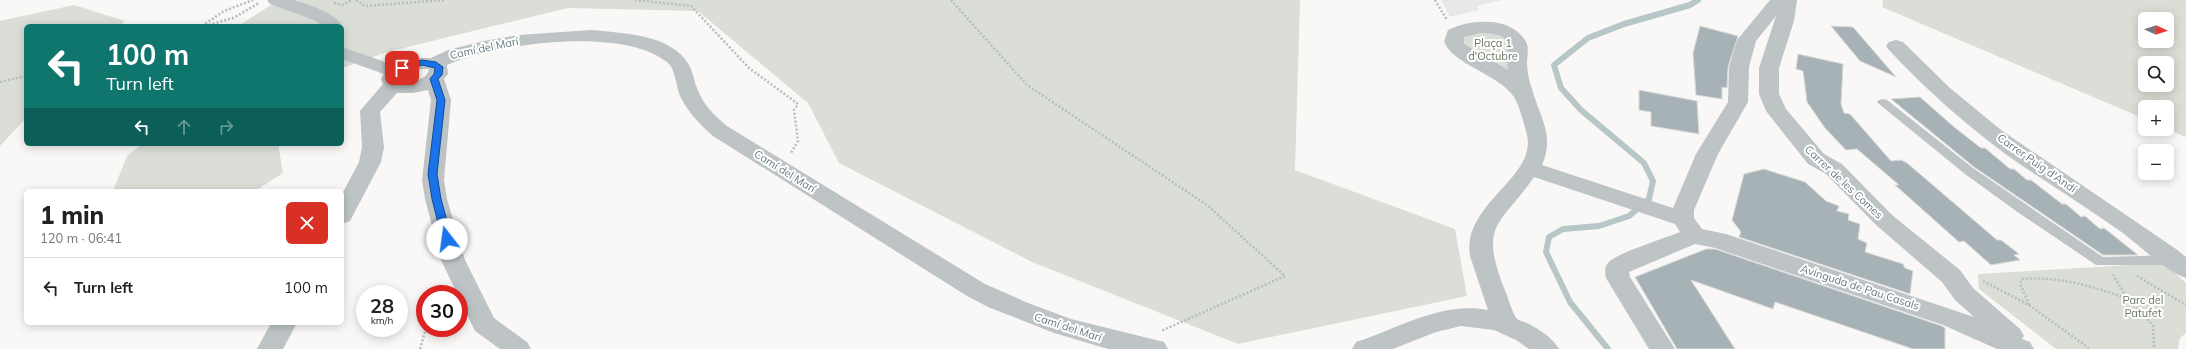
<!DOCTYPE html>
<html lang="en">
<head>
<meta charset="utf-8">
<style>
  body { margin:0; font-family:Mulish,sans-serif; background:#f6f6f6; color:#222; height:100vh; display:flex; flex-direction:column; font-size:15px; white-space:nowrap }
  * { box-sizing:border-box; margin:0 }
  p { font-size:13px; color:#767676 }
  .icon { flex:none; width:22px; height:22px; fill:none; stroke:currentColor; stroke-width:2; stroke-linecap:round; stroke-linejoin:round }
  .map { position:relative; flex:1; overflow:hidden }
  .details { position:absolute; left:24px; top:189px; width:320px; height:136px; display:flex; flex-direction:column; background:#fff; border-radius:6px; box-shadow:0 2px 10px #0003 }
  .details>* { flex:none }
  .guide { position:absolute; left:24px; top:24px; width:320px; height:122px; border-radius:6px; box-shadow:0 2px 10px #0003; background:#0f766e; color:#fff; overflow:hidden }
  .needle { width:26px; rotate:93deg }
  .buttons { position:absolute; left:2138px; top:12px; display:grid; gap:8px }
  .buttons a { display:grid; place-items:center; width:36px; height:36px; border-radius:6px; background:#fff; box-shadow:0 2px 10px #0003; font-size:20px }
  .speed { position:absolute; left:356px; top:285px; display:flex; gap:8px; font-size:20px; font-weight:700; text-align:center }
  .speed>* { display:grid; place-content:center; width:52px; height:52px; border-radius:50%; background:#fff; box-shadow:0 2px 10px #0003; line-height:1 }
  .speed small { font-size:10px; font-weight:400 }
  .speed .limit { border:6px solid #d22; background:#fff; color:#111 }
  .pin { position:absolute; display:grid; place-items:center; width:34px; height:34px; color:#fff; margin:-17px; border-radius:8px; box-shadow:0 2px 6px #0006 }
  .me { position:absolute; width:44px; margin:-22px; rotate:345deg; stroke-linejoin:round; filter:drop-shadow(0 0 3px #0008) }
  .turn { display:flex; align-items:center; gap:14px; height:84px; padding:0 16px; font-size:18px }
  .turn .icon { width:52px; height:52px; stroke-width:2.5 }
  .turn b { display:block; font-size:28px; line-height:34px }
  .lanes { display:flex; align-items:center; height:38px; padding:0 16px; background:#0003; justify-content:center; gap:20px; direction:ltr }
  .lanes .off { opacity:.35 }
  .round { display:grid; place-items:center; flex:none; width:42px; height:42px; border-radius:6px; background:#f6f6f6 }
  .headline { display:flex; align-items:center; justify-content:space-between; height:68px; padding:0 16px }
  h1 { font-size:24px; font-weight:800; line-height:30px }
  ul { padding:0; list-style:none }
  li { display:flex; align-items:center; gap:12px; height:60px; padding:0 16px; border-top:1px solid #e0e0e0 }
  li div { flex:1 }
  li b { display:block; font-size:15px }
  li em { font-style:normal }
  .map>svg:first-child { display:block }
  .built { fill:#e7e8e8 }
  .green { fill:#daded6; fill-rule:evenodd }
  .lines { fill:none; stroke-linecap:round; stroke-linejoin:round }
  .stream { stroke:#b7c6c7; stroke-width:6 }
  .building { fill:#a7b2b6; stroke:#dbdad9 }
  .path { stroke:#b9bdbf; stroke-width:2.5; stroke-dasharray:2 2; stroke-linecap:butt }
  .lane { fill:#bec4c6; fill-rule:evenodd }
  .street { fill:#bec4c6; fill-rule:evenodd }
  .route { fill:#1a73e8; stroke:#114b97 }
  .labels { text-anchor:middle; stroke-width:4; stroke-linejoin:round; paint-order:stroke }
  .park-label { font-size:11px; fill:#6c7864; stroke:#fff }
  .street-label { font-size:11px; fill:#657a80; stroke:#fff }
</style>
</head>
<body>
<div class="map">
<svg width="2186" height="349" viewBox="0 0 2186 349">
  <rect width="100%" height="100%" fill="#f9f8f7"/>
  <path class="built" d="M 1441,0 L 1502,0 L 1477,6 L 1479,10 L 1450,17 Z"/>
  <g class="green">
    <path d="M 279,0 L 1300,0 L 1295,170 L 1455,229 L 1467,296 L 1238,344 L 1032,262 L 839,163 L 808,103 L 698,11 L 568,8 L 387,52 L 342,68 L 342,26 L 238,26 Z"/>
    <path d="M 1883,0 L 2186,0 L 2186,137 L 2167,129 L 2167,107 L 2145,107 L 2145,119 L 1882,7 ZM 2145,19 L 2167,19 L 2167,41 L 2145,41 ZM 2145,63 L 2167,63 L 2167,85 L 2145,85 Z"/>
    <path d="M 74,5 L 125,21 L 120,26 L 26,26 L 26,118 L 0,146 L 0,21 Z"/>
    <path d="M 1465,33 L 1495,33 L 1507,40 L 1514,75 L 1464,50 L 1461,36 Z"/>
    <path d="M 142,144 L 278,144 L 283,173 L 255,191 L 113,191 L 127,156 Z"/>
    <path d="M 2164,263 L 2186,283 L 2186,333 L 2180,338 L 2178,349 L 2056,349 L 1979,289 L 1978,274 Z"/>
  </g>
  <g class="lines">
    <path class="stream" d="M 1608,349 L 1570,302 L 1546,252 L 1549,237 L 1563,229 L 1599,226 L 1629,216 L 1649,199 L 1653,181 L 1644,163 L 1581,110 L 1561,88 L 1554,65 L 1588,38 L 1624,24 L 1690,5 L 1698,0"/>
  </g>
  <g class="building">
    <path d="M 1700,26 L 1738,36 L 1728,67 L 1727,88 L 1722,87 L 1722,99 L 1696,95 L 1693,53 Z"/>
    <path d="M 1831,26 L 1853,27 L 1896,77 L 1860,61 Z"/>
    <path d="M 1798,54 L 1843,64 L 1841,104 L 1844,113 L 1850,114 L 1891,161 L 1901,160 L 1907,163 L 1997,240 L 2001,240 L 2019,254 L 2014,255 L 2020,260 L 1991,265 L 1964,241 L 1959,242 L 1895,185 L 1899,185 L 1857,149 L 1846,150 L 1825,128 L 1807,102 L 1803,71 L 1796,69 Z"/>
    <path d="M 1639,90 L 1697,101 L 1699,134 L 1651,126 L 1651,112 L 1639,110 Z"/>
    <path d="M 1920,97 L 1954,127 L 1981,148 L 1985,148 L 2010,169 L 2014,169 L 2027,180 L 2031,180 L 2062,204 L 2066,204 L 2081,217 L 2085,216 L 2100,229 L 2104,228 L 2138,255 L 2103,255 L 1974,167 L 1891,99 Z"/>
    <path d="M 1764,169 L 1805,182 L 1826,201 L 1839,206 L 1837,211 L 1849,214 L 1848,220 L 1860,224 L 1858,239 L 1867,243 L 1865,252 L 1903,264 L 1905,268 L 1913,271 L 1910,294 L 1739,237 L 1741,232 L 1732,220 L 1744,174 Z"/>
    <path d="M 1706,249 L 1715,249 L 1942,326 L 1945,328 L 1945,349 L 1913,349 L 1775,302 L 1773,309 L 1691,280 L 1735,349 L 1677,349 L 1635,277 Z"/>
  </g>
  <g class="lines">
    <g class="path">
      <path d="M 356,0 L 365,6 L 444,0"/>
      <path d="M 635,0 L 691,6 L 749,68 L 798,104 L 794,110 L 798,141 L 791,153"/>
      <path d="M 951,0 L 1027,85 L 1207,205 L 1285,276 L 1161,331"/>
      <path d="M 1435,0 L 1447,20"/>
      <path d="M 334,3 L 343,5 L 352,0"/>
      <path d="M 202,26 L 224,11 L 253,0"/>
      <path d="M 205,26 L 233,18 L 259,3"/>
      <path d="M 0,82 L 26,76"/>
      <path d="M 2137,276 L 2186,305"/>
      <path d="M 1983,281 L 2029,305 L 2090,349"/>
      <path d="M 437,294 L 441,283"/>
      <path d="M 2128,299 L 2153,325 L 2154,349"/>
      <path d="M 2029,305 L 2020,283 L 2022,279 C 2059,276 2093,286 2128,299 L 2113,275"/>
      <path d="M 420,349 L 426,328"/>
    </g>
    <path class="lane" d="M 1883,99 L 1887,100 L 1973,168 L 2103,257 L 2173,255 L 2178,257 L 2180,260 L 2178,263 L 2173,265 L 2096,265 L 2016,211 L 1965,174 L 1879,104 L 1877,102 L 1879,100 Z"/>
    <g class="street">
      <path d="M 267,0 C 275,0 284,0 293,0 C 303,2 341,15 341,26 L 323,26 L 316,21 L 270,4 Z"/>
      <path d="M 1770,0 L 1797,0 L 1794,21 L 1779,68 L 1779,94 L 1786,109 L 1824,154 L 1842,164 L 1892,215 L 1960,270 L 1973,288 L 2020,329 L 2024,336 L 2022,339 L 2030,342 L 2034,349 L 1997,349 L 1943,325 L 1715,248 L 1695,244 L 1629,272 L 1630,277 L 1675,349 L 1649,349 L 1606,278 C 1605,272 1604,268 1608,263 C 1616,253 1666,238 1680,232 L 1675,224 L 1534,177 C 1500,226 1479,223 1504,288 C 1507,294 1513,315 1517,319 C 1520,321 1525,322 1529,324 C 1540,330 1552,337 1559,349 L 1529,349 L 1516,340 L 1494,330 L 1461,326 L 1436,332 L 1393,349 L 1352,349 L 1356,342 C 1399,328 1442,301 1488,310 L 1470,256 C 1461,204 1537,178 1527,135 C 1524,124 1520,107 1514,97 C 1499,74 1451,64 1444,41 L 1448,30 C 1471,18 1515,16 1527,44 C 1529,50 1527,57 1527,62 C 1527,71 1529,81 1532,89 C 1540,118 1555,135 1542,165 L 1673,208 L 1696,154 L 1728,102 L 1729,67 L 1737,40 ZM 1776,16 L 1759,68 L 1759,94 L 1766,111 L 1808,164 L 1826,174 L 1876,225 L 1942,282 L 1955,300 L 1974,317 L 1726,234 L 1702,229 L 1694,218 L 1694,210 L 1718,154 L 1748,102 L 1749,67 L 1756,41 ZM 1480,33 C 1517,34 1505,45 1508,70 L 1464,44 L 1464,37 Z"/>
      <path d="M 591,30 C 622,33 672,34 689,65 C 693,72 694,81 697,88 C 703,105 714,115 727,126 L 985,284 L 1028,303 L 1071,319 L 1164,342 L 1168,349 L 1108,349 L 1054,333 L 988,307 L 967,296 L 713,136 C 700,125 689,113 681,98 C 676,88 676,69 667,62 C 622,26 497,43 447,65 L 448,74 L 444,79 L 451,100 L 444,180 L 447,199 L 465,260 L 494,318 L 527,342 L 531,349 L 500,349 L 475,331 L 441,260 L 425,199 L 422,180 L 431,100 L 428,90 L 413,93 L 397,93 L 380,112 L 384,147 L 381,162 L 350,221 L 342,224 L 342,194 L 359,162 L 362,147 L 360,111 L 383,84 L 381,79 L 384,74 L 342,59 L 342,47 L 394,65 L 418,58 L 431,58 L 448,50 L 484,41 L 518,35 ZM 422,69 L 429,69 C 427,81 411,82 402,81 L 401,78 L 411,71 Z"/>
      <path d="M 1896,40 L 1903,42 L 1950,88 L 2001,130 L 2176,249 L 2186,257 L 2186,278 C 2169,274 2137,243 2120,231 C 2082,204 2042,180 2004,153 C 1963,122 1924,88 1889,50 L 1886,46 L 1889,42 Z"/>
      <path d="M 271,323 L 297,323 L 283,349 L 257,349 Z"/>
    </g>
  </g>
  <path class="route" d="M 422,60 L 436,62 L 443,67 L 442,75 L 438,79 L 445,100 L 437,174 L 441,199 L 452,239 L 447,242 L 442,239 L 432,199 L 428,174 L 437,100 L 430,79 L 434,74 L 435,68 L 422,65 L 402,71 L 398,68 Z"/>
  <g class="labels">
    <g class="park-label">
      <text x="1493" y="47">Plaça 1<tspan x="1493" dy="13">d'Octubre</tspan></text>
      <text x="2143" y="304">Parc del<tspan x="2143" dy="13">Patufet</tspan></text>
    </g>
    <g class="street-label">
      <text transform="translate(484 48) rotate(-12)" y="4">Camí del Marí</text>
      <text transform="translate(2037 163) rotate(35)" y="4">Carrer Puig d'Andí</text>
      <text transform="translate(785 171) rotate(32)" y="4">Camí del Marí</text>
      <text transform="translate(1844 182) rotate(43)" y="4">Carrer de les Comes</text>
      <text transform="translate(1860 287) rotate(18)" y="4">Avinguda de Pau Casals</text>
      <text transform="translate(1068 327) rotate(18)" y="4">Camí del Marí</text>
    </g>
  </g>
</svg>
<div class="buttons">
<a><svg class="needle" viewBox="-14 -14 28 28"><path d="M0-13l5 13h-10z" fill="#e53935"/><path d="M0 13l5-13h-10z" fill="#767676"/></svg></a>
<a><svg class="icon" aria-label="search" viewBox="0 0 24 24"><circle cx="10" cy="10" r="6"/><path d="M15 15l6 6"/></svg></a>
<a>+</a>
<a>−</a>
</div>
<div class="speed"><div>28<small>km/h</small></div><div class="limit">30</div></div>
<div class="pin" style="left:402px;top:68px;background:#d93025"><svg class="icon" aria-label="arrive" viewBox="0 0 24 24"><path d="M6 21V4h12l-3 4 3 4H6"/></svg></div>
<svg class="me" style="left:447px;top:239px" viewBox="-20 -20 40 40"><circle r="19" fill="#fff"/><path d="M0-13L10 11 0 6-10 11z" fill="#1a73e8"/></svg>
<div class="guide">
<div class="turn"><svg class="icon" aria-label="left" viewBox="0 0 24 24"><path d="M17 20v-9H6M10 6l-5 5 5 5"/></svg><div><b>100 m</b>Turn left</div></div>
<div class="lanes"><svg class="icon" aria-label="left" viewBox="0 0 24 24"><path d="M17 20v-9H6M10 6l-5 5 5 5"/></svg><svg class="icon off" aria-label="ahead" viewBox="0 0 24 24"><path d="M12 20V5M6 11l6-6 6 6"/></svg><svg class="icon off" aria-label="right" viewBox="0 0 24 24"><path d="M7 20v-9h11M14 6l5 5-5 5"/></svg></div>
</div>
<section class="details">
<div class="headline"><div><h1>1 min</h1><p>120 m · 06:41</p></div><a class="round" style="background:#d93025;color:#fff"><svg class="icon" aria-label="close" viewBox="0 0 24 24"><path d="M6 6l12 12M18 6L6 18"/></svg></a></div>
<ul>
<li><svg class="icon" aria-label="left" viewBox="0 0 24 24"><path d="M17 20v-9H6M10 6l-5 5 5 5"/></svg><div><b>Turn left</b></div><em>100 m</em></li>
</ul>
</section>
</div>
</body>
</html>
